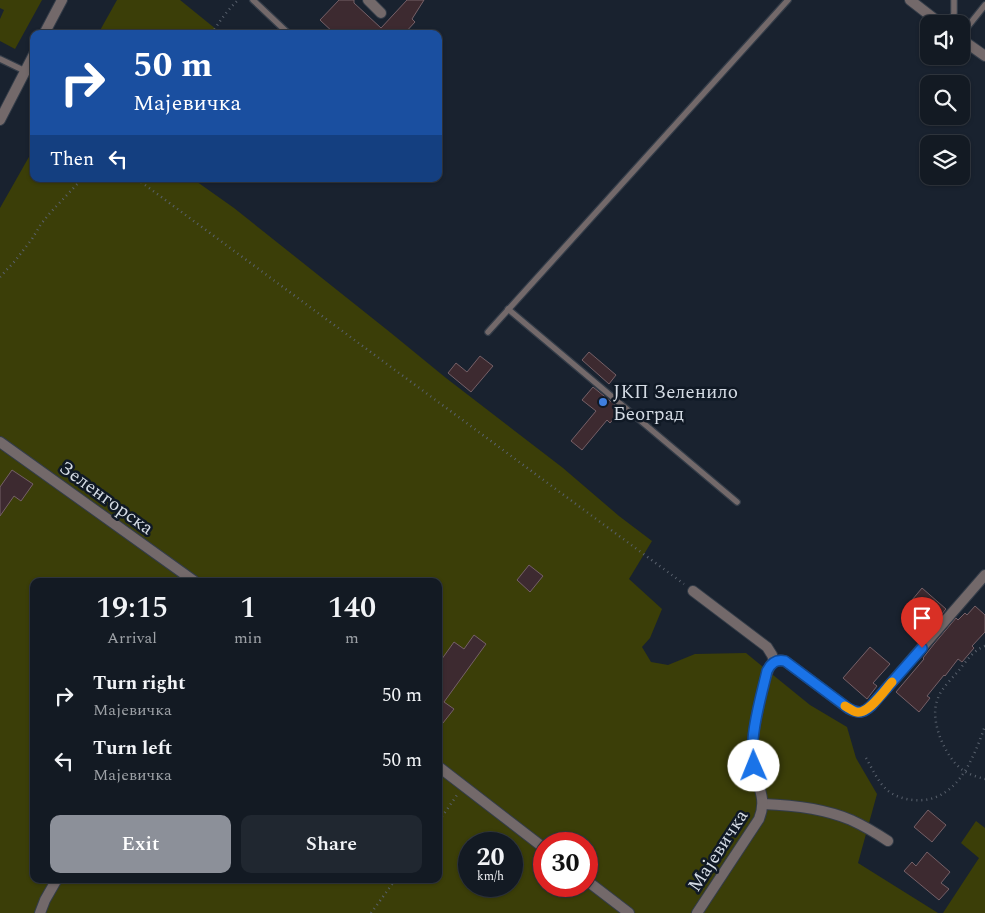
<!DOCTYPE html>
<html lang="en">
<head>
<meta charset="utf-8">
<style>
  body { margin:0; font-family:Spectral,serif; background:#202730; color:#f1f3f6; height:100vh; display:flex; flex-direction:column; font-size:19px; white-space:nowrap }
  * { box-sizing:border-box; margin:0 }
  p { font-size:16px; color:#9da1a6 }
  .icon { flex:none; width:28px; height:28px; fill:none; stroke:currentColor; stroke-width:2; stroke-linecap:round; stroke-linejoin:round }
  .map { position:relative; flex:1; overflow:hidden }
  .sheet { position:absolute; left:30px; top:578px; width:412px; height:305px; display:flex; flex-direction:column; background:#131a23; border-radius:10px; box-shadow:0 1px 4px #0004,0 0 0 1px #323841 }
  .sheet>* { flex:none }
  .guide { position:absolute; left:30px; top:30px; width:412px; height:152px; border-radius:10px; box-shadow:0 1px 4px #0004,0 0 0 1px #323841; background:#1a4fa0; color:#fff; overflow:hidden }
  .tools { position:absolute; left:920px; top:15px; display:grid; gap:10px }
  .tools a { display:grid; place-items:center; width:50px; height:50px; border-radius:10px; background:#131a23; box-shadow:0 1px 4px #0004,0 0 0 1px #323841; font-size:25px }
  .speed { position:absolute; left:458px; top:832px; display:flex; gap:10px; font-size:25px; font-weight:700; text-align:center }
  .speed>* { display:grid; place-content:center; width:65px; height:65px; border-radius:50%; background:#131a23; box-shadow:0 1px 4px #0004,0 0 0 1px #323841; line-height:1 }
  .speed small { font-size:12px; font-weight:400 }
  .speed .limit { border:8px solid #d22; background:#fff; color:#111 }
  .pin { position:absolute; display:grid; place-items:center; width:42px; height:42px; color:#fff; margin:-51px -21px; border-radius:50% 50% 50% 0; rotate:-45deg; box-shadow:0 0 5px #0007 }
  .pin .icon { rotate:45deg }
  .me { position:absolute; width:55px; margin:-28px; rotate:359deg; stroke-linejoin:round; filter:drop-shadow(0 0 4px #0008) }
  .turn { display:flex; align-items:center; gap:18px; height:105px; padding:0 20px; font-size:22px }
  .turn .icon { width:65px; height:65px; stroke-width:2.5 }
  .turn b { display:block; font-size:35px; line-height:42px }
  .then { display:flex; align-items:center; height:48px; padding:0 20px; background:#0003; gap:10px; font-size:19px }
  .eta { display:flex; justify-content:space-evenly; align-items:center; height:85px; text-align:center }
  .eta b { font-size:30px; font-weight:600; line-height:35px }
  .cta { display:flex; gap:10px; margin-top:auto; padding:10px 20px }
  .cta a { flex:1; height:58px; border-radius:10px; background:#8c9099; color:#fff; font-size:20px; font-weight:600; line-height:58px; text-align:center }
  .cta a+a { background:#202730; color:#f1f3f6 }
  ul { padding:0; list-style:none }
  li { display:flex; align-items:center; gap:15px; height:65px; padding:0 20px }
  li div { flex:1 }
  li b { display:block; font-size:19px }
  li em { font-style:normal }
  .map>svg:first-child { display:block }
  .green { fill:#3b3e08; fill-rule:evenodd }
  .building { fill:#3d2a30; stroke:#756067 }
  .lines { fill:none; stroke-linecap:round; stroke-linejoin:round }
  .service-casing { stroke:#333c48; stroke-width:8 }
  .minor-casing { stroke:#333c48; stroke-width:12 }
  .tertiary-casing { stroke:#333c48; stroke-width:12 }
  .path { stroke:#59616d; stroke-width:2.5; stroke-dasharray:1 4; stroke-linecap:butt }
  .service { stroke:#73696a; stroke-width:5.5 }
  .minor { stroke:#73696a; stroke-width:10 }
  .tertiary { stroke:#73696a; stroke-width:10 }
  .route-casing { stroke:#114b97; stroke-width:12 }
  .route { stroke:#1a73e8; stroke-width:9 }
  .slow { stroke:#f59e0b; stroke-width:9 }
  .shop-dot { fill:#3f7fe0; stroke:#101925; stroke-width:2 }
  .labels { text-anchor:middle; stroke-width:5; stroke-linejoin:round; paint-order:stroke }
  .poi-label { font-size:19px; fill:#d4dbe4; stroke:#101925; text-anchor:start }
  .street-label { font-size:19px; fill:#d4dbe4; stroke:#101925 }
</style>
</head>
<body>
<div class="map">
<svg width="985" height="913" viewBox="0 0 985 913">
  <rect width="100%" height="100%" fill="#19222f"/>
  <g class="green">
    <path d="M 0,0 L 42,0 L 15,49 L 0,41 L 0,19 L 4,10 L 0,8 Z"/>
    <path d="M 117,0 L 180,0 L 222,34 L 98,34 Z"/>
    <path d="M 34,148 L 34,179 L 193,179 L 234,208 L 391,333 L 446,378 L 563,468 L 619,516 L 652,541 L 629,579 L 662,609 L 650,638 L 642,647 L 651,662 L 668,665 L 695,654 L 746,653 L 810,705 L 847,727 L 856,758 L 877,794 L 858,863 L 938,913 L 0,913 L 0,208 ZM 34,581 L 439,581 L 439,879 L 34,879 ZM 469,844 L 511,844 L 511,886 L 469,886 ZM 544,844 L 586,844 L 586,886 L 544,886 Z"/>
    <path d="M 976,821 L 985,828 L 985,913 L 943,913 L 979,858 L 961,843 Z"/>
  </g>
  <g class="building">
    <path d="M 339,0 L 354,0 L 354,3 L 381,28 L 407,0 L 424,0 L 412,19 L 415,22 L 404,34 L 335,34 L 320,20 Z"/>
    <path d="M 589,352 L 616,375 L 609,384 L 582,360 Z"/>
    <path d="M 480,356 L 493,366 L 471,392 L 448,373 L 456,363 L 467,372 Z"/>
    <path d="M 593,387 L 621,410 L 610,423 L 607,420 L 582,450 L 571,441 L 596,411 L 582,400 Z"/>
    <path d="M 12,470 L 33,484 L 21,501 L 14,496 L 0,516 L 0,487 Z"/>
    <path d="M 529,565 L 543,576 L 530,592 L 517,580 Z"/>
    <path d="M 922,588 L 946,609 L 931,627 L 907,606 Z"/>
    <path d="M 975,606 L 985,615 L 985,632 L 972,646 L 974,648 L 962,662 L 958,659 L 945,676 L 944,675 L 927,696 L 930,698 L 919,712 L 896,692 L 924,659 L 923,658 L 934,644 L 956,618 L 958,620 L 965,613 L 967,615 Z"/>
    <path d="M 474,635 L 486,644 L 444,702 L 454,709 L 439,728 L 439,663 L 454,642 L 464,649 Z"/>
    <path d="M 870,647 L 890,664 L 873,683 L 877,686 L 867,699 L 843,678 Z"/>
    <path d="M 928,810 L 946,825 L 932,842 L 914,827 Z"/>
    <path d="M 927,852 L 950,872 L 941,883 L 949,889 L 939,900 L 904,871 L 912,862 L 916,866 Z"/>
  </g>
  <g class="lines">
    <defs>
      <g id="service">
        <path d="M 253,0 L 289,34"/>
        <path d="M 951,24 L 954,13 L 954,0"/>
        <path d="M 961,35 L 985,5"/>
        <path d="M 0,59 L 25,71"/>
        <path d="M 508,309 L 737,502"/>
        <path d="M 488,332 L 788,0"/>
      </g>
      <g id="minor">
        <path d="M 368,0 L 381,13"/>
        <path d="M 0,442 L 194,581"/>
        <path d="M 693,591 L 767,647 L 772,655 L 774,661"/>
        <path d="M 439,767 L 544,848"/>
        <path d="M 763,804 C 792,805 823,808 851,820 C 864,826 876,833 888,841"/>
        <path d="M 586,880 L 629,913"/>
        <path d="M 40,913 L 45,900 L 57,879"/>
        <path d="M 697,913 L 759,819 C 769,795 753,781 752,758 C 752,731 759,704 766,677 C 769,666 772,658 785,661 L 849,709 C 859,714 863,713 871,706 L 985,575"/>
      </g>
      <g id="tertiary">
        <path d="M 910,0 L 941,24"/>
        <path d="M 44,34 L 62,0"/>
        <path d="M 961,39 L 985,56"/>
        <path d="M 0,120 L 34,54"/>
      </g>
    </defs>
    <use href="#service" class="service-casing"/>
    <use href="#minor" class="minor-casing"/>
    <use href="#tertiary" class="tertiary-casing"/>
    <g class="path">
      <path d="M 212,34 C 219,21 228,10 238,0"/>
      <path d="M 137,179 L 684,584"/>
      <path d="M 0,277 L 15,261 L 32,239 L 41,224 L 50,213 L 82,179"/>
      <path d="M 985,646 C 974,650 967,660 960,669 C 952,679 940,689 937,701 C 930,721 944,754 960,768 C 967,774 977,777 985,779"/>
      <path d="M 866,758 C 872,768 877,780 885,788 C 891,795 903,799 913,800 C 956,804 973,760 985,726"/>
      <path d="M 439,821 L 457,795"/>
      <path d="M 371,913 L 396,879"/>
    </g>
    <use href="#service" class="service"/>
    <use href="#minor" class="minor"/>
    <use href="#tertiary" class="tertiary"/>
  </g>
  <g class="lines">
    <defs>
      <path id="route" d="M 754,766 C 748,740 761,697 767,671 C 771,663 776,659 785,661 L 848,708 C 859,714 863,713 871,706 L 922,648"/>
    </defs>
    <use href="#route" class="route-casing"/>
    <use href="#route" class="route"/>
    <path class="slow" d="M 845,706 C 849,708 852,711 856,712 C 868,715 884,691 892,682"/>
  </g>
  <circle class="shop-dot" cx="603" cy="402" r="5"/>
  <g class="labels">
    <g class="poi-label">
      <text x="613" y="398">ЈКП Зеленило<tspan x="613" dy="22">Београд</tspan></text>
    </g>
    <g class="street-label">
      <text transform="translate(107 497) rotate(36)" y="7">Зеленгорска</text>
      <text transform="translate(717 850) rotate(-57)" y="7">Мајевичка</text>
    </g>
  </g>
</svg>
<div class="tools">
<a><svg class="icon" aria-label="sound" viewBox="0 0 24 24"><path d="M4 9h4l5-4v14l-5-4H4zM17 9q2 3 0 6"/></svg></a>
<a><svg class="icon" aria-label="search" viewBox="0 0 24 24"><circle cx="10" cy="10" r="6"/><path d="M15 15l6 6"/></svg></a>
<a><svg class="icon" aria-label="layers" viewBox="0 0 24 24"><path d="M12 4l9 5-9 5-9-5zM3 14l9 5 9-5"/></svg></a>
</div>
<div class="speed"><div>20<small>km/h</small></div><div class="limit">30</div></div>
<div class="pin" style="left:922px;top:648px;background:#d93025"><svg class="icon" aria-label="arrive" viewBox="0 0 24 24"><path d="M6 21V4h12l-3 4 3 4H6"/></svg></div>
<svg class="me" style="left:754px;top:766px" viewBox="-20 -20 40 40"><circle r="19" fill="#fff"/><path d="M0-13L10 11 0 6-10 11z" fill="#1a73e8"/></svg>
<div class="guide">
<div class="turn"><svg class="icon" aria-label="right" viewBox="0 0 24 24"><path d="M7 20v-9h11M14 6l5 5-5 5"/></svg><div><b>50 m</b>Мајевичка</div></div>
<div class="then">Then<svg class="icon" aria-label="left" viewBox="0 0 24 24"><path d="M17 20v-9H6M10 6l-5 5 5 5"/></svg></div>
</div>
<section class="sheet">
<div class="eta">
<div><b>19:15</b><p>Arrival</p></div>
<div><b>1</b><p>min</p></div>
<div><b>140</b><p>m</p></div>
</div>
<ul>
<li><svg class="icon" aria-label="right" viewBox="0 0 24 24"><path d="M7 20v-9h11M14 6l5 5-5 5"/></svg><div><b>Turn right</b><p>Мајевичка</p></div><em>50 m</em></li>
<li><svg class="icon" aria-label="left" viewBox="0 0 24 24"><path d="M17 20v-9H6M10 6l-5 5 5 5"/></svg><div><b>Turn left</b><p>Мајевичка</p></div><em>50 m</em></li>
</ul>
<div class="cta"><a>Exit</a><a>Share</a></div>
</section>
</div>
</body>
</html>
